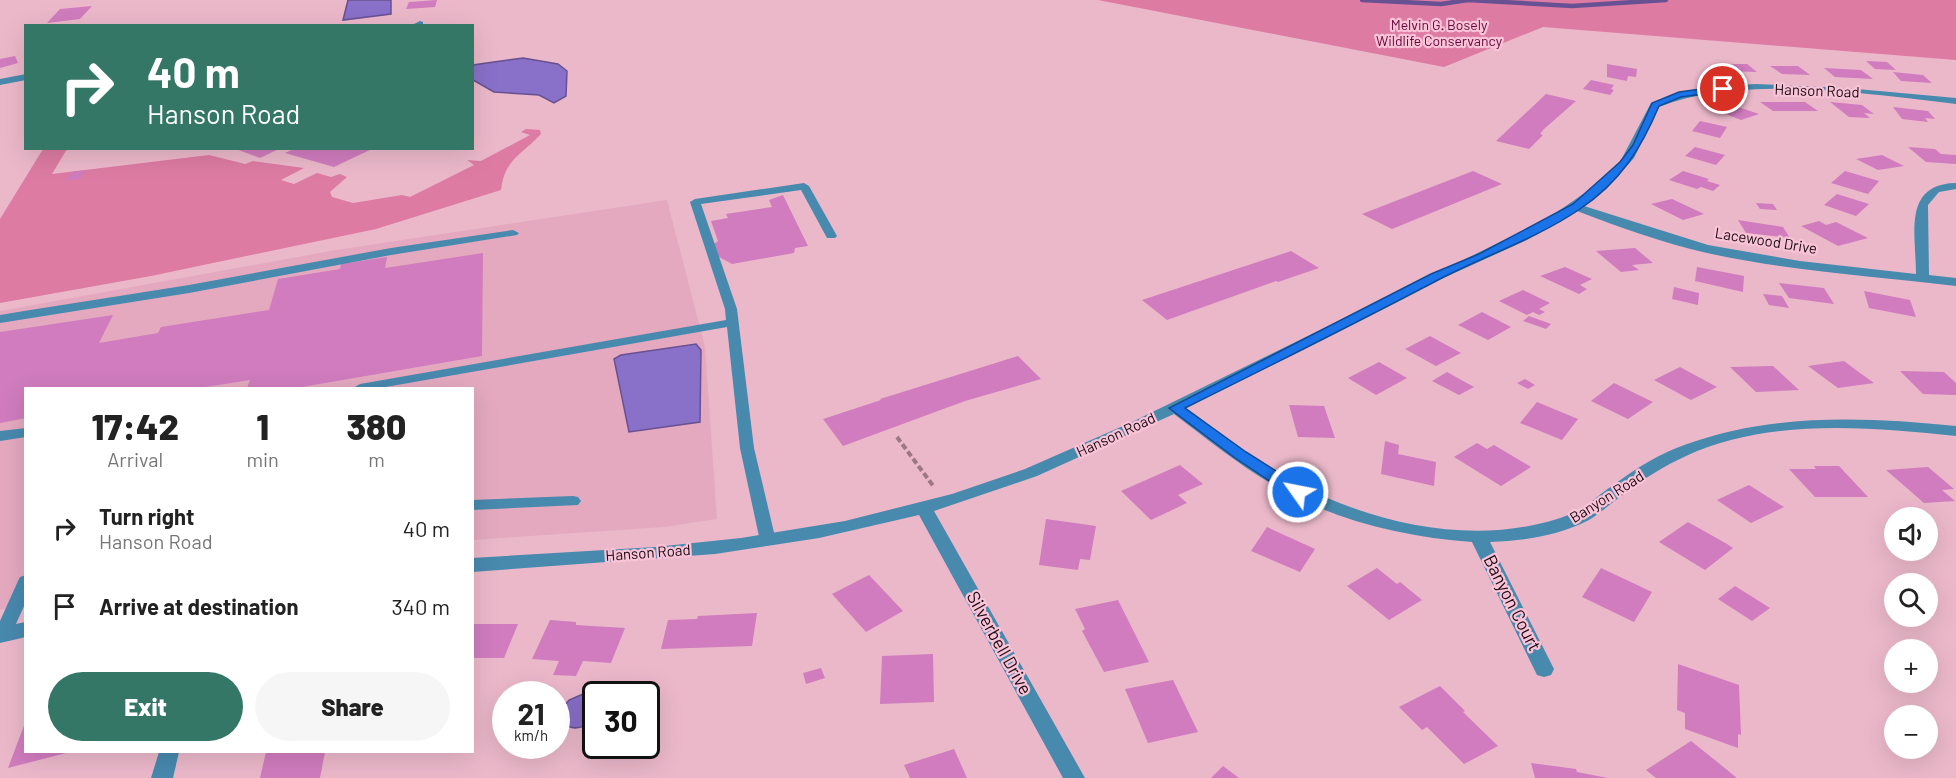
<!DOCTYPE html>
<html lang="en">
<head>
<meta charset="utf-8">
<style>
  body { margin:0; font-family:Barlow,sans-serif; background:#f6f6f6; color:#222; height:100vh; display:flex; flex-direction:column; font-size:22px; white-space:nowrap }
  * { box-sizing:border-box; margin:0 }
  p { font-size:20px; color:#767676 }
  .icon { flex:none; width:33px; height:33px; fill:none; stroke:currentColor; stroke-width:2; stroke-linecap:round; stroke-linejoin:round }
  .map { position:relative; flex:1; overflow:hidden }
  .sheet { position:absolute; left:24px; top:387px; width:450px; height:366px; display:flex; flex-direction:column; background:#fff; border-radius:0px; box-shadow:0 6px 24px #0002 }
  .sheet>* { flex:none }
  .top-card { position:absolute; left:24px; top:24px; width:450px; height:126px; border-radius:0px; box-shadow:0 6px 24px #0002; background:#357767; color:#fff; overflow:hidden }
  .buttons { position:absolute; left:1884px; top:507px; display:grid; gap:12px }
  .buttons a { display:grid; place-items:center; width:54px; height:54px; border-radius:50%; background:#fff; box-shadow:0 6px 24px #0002; font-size:30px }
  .speed { position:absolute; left:492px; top:681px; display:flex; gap:12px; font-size:30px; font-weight:700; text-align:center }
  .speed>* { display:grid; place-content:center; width:78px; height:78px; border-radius:50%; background:#fff; box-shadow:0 6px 24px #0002; line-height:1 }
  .speed small { font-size:15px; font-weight:400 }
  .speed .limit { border:3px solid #111; border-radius:9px; background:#fff; color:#111 }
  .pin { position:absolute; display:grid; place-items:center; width:51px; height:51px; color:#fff; margin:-26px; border:3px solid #fff; border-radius:50%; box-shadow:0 2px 6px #0007 }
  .me { position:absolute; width:66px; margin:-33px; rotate:303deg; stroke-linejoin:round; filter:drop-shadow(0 0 4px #0008) }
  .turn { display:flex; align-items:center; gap:21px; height:126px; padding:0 24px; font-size:27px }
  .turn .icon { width:78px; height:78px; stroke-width:2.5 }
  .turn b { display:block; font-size:42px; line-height:51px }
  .eta { display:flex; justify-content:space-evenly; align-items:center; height:102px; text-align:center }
  .eta b { font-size:36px; font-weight:800; line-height:42px }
  .primary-button { display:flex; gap:12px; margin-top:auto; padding:12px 24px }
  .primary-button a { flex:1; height:69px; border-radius:36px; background:#357767; color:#fff; font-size:24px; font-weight:800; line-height:69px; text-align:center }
  .primary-button a+a { background:#f6f6f6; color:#222 }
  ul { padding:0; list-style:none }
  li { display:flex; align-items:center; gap:18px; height:78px; padding:0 24px }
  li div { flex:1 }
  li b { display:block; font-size:22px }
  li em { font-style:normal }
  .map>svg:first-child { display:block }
  .built { fill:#e4a9bf }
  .green { fill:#dd7ba3 }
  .water { fill:#8970c9; stroke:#685192; stroke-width:1.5 }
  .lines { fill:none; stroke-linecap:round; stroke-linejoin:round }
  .stream { stroke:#685192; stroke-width:4.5 }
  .building { fill:#d07cbe }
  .path { stroke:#9d7785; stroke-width:4; stroke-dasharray:6 3; stroke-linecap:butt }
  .service { fill:#4889ae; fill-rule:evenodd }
  .minor { fill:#4889ae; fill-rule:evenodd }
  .route { fill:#1a73e8; stroke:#114b97; stroke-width:1.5 }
  .labels { text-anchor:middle; stroke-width:4.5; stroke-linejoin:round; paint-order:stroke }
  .far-park-label { font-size:14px; fill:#66083a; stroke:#f9c4d7 }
  .street-label { font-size:15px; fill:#1b0a11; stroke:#f9c4d7 }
  .near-street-label { font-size:18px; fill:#1b0a11; stroke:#f9c4d7 }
</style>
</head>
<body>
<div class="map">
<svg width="1956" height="778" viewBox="0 0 1956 778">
  <rect width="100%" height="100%" fill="#ebb8ca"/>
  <path class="built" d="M 667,200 L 705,347 L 717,519 L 664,527 L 473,540 L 472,388 L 26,388 L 25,605 L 0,610 L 0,311 L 336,250 Z"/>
  <g class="green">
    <path d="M 1098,0 L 1956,0 L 1956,60 L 1543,27 L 1444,67 Z"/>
    <path d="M 526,129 L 540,130 L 541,134 C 522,155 505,158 501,190 L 376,229 L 151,276 L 0,303 L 0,219 L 43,149 L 67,149 L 52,174 L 209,155 L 245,164 L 253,161 L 304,168 L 281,180 L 294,184 L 317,173 L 331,177 L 340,174 L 347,177 L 330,192 L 332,197 L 353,203 L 402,195 L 410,197 L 474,165 L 467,160 L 481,161 L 530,135 L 521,132 Z"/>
  </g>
  <g class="water">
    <path d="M 348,0 L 391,0 L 391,14 L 343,20 Z"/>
    <path d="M 523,58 L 558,64 L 567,71 L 566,96 L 554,103 L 539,95 L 494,92 L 473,80 L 473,65 Z"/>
    <path d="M 696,344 L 701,350 L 700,422 L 629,432 L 614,359 L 621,355 Z"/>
    <path d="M 583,694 L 595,696 L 595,720 C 584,728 571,732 561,721 L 560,711 L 569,700 Z"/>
  </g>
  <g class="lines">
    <path class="stream" d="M 1362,0 L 1441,4 L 1468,0 L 1572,6 L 1666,0"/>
  </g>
  <g class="building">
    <path d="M 437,0 L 435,7 L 406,9 L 409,2 Z"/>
    <path d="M 92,6 L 80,19 L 47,23 L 60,9 Z"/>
    <path d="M 15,56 L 18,63 L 0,68 L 0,59 Z"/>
    <path d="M 1866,61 L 1887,62 L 1896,70 L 1875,69 Z"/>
    <path d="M 1607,64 L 1637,69 L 1636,77 L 1628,76 L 1627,81 L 1607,77 Z"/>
    <path d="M 1717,64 L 1747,64 L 1757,72 L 1727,71 Z"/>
    <path d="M 1770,66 L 1798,66 L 1810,75 L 1782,74 Z"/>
    <path d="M 1824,68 L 1861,70 L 1873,79 L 1835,77 Z"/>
    <path d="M 1893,72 L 1923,75 L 1932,83 L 1901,81 Z"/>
    <path d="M 1591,80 L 1614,85 L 1611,89 L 1614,90 L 1610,95 L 1583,89 Z"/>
    <path d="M 1546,94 L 1576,101 L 1544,129 L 1540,134 L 1543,135 L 1529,149 L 1496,141 Z"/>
    <path d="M 1760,102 L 1805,102 L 1818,111 L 1773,111 Z"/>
    <path d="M 1830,102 L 1862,105 L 1874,114 L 1864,113 L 1870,118 L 1849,117 Z"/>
    <path d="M 1735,106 L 1759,114 L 1741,120 L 1715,110 Z"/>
    <path d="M 1893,107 L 1928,111 L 1935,119 L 1925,118 L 1928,122 L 1902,119 Z"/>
    <path d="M 1700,121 L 1727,127 L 1720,138 L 1692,131 Z"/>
    <path d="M 1695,147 L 1725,155 L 1716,165 L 1685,156 Z"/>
    <path d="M 1908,147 L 1935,149 L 1941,154 L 1956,155 L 1956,164 L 1926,162 Z"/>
    <path d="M 233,148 L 281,148 L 260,158 Z"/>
    <path d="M 296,148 L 374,148 L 334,167 L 285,153 Z"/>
    <path d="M 1882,155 L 1904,166 L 1878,170 L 1856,159 Z"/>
    <path d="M 86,170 L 80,179 L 65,181 L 72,172 Z"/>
    <path d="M 1473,171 L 1502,184 L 1392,229 L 1362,214 Z"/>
    <path d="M 1683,171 L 1709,179 L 1707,181 L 1720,185 L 1713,191 L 1701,187 L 1697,189 L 1669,180 Z"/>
    <path d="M 1845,171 L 1879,181 L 1868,194 L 1831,183 Z"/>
    <path d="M 1837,194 L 1869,204 L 1856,216 L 1824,205 Z"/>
    <path d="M 783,195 L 808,246 L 795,248 L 794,253 L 732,264 L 719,257 L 714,244 L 718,241 L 711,221 L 728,218 L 726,214 L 772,207 L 769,200 Z"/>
    <path d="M 1672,199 L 1704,214 L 1683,220 L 1651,204 Z"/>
    <path d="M 1756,203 L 1773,204 L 1777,210 L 1760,209 Z"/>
    <path d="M 1738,220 L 1783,227 L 1790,238 L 1746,233 Z"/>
    <path d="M 1819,221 L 1826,225 L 1836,222 L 1868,238 L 1838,246 L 1801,226 Z"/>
    <path d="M 1635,248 L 1653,263 L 1632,265 L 1639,270 L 1621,272 L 1596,251 Z"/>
    <path d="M 1291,251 L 1319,268 L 1278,282 L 1276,281 L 1167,320 L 1142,300 Z"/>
    <path d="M 483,253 L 482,356 L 296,388 L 247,388 L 250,380 L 199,388 L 26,388 L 26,418 L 0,423 L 0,332 L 113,315 L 99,343 L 158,333 L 161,327 L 269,310 L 278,279 L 340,269 L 341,264 L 387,257 L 385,268 Z"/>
    <path d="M 1565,267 L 1592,279 L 1580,285 L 1587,289 L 1579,294 L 1540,276 Z"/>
    <path d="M 1697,267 L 1744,276 L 1743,292 L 1695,281 Z"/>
    <path d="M 1779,283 L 1824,288 L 1834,304 L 1789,298 Z"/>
    <path d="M 1674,287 L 1699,293 L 1698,305 L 1672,299 Z"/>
    <path d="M 1523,290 L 1550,303 L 1539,309 L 1545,312 L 1539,315 L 1533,312 L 1527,315 L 1499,301 Z"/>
    <path d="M 1864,291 L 1910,300 L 1916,317 L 1869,308 Z"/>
    <path d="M 1763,294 L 1782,296 L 1789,308 L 1769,305 Z"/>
    <path d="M 1482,312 L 1511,327 L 1488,340 L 1458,325 Z"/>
    <path d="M 1529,316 L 1551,324 L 1546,329 L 1523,321 Z"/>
    <path d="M 1430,336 L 1461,353 L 1436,366 L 1405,349 Z"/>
    <path d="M 1018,356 L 1041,379 L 965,401 L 843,446 L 823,419 L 881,400 L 880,399 Z"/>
    <path d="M 1844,361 L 1860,373 L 1874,383 L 1838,388 L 1808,366 Z"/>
    <path d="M 1379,362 L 1407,378 L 1376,395 L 1348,378 Z"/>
    <path d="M 1773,366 L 1799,390 L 1756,392 L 1730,367 Z"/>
    <path d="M 1680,367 L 1717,387 L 1691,400 L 1654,380 Z"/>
    <path d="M 1900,371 L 1944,372 L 1956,383 L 1956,395 L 1923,394 Z"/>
    <path d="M 1447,372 L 1474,387 L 1459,395 L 1432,381 Z"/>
    <path d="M 1525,379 L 1535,385 L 1528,389 L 1517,383 Z"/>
    <path d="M 1614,383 L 1653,402 L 1628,419 L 1591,401 Z"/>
    <path d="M 1537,402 L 1578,419 L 1562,440 L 1520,423 Z"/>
    <path d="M 1289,405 L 1324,406 L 1335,438 L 1298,437 Z"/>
    <path d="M 1385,441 L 1399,445 L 1398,454 L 1436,462 L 1434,486 L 1381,474 Z"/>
    <path d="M 1477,443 L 1487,449 L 1494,445 L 1531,467 L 1501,486 L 1454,457 Z"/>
    <path d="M 1180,465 L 1203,484 L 1178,495 L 1187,503 L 1151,520 L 1121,491 Z"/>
    <path d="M 1814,466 L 1839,466 L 1868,497 L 1815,497 L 1789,469 L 1816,469 Z"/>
    <path d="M 1928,467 L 1954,489 L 1942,490 L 1955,501 L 1924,503 L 1886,470 Z"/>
    <path d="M 1749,485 L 1779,504 L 1784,507 L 1751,523 L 1717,500 Z"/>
    <path d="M 1046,519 L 1096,526 L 1090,560 L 1080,559 L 1078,570 L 1039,565 Z"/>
    <path d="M 1688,522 L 1727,544 L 1733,548 L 1705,570 L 1659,542 Z"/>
    <path d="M 1267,527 L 1315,549 L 1300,572 L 1251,551 Z"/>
    <path d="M 1377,568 L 1397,584 L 1400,582 L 1422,600 L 1389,620 L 1347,586 Z"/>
    <path d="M 1601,568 L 1652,592 L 1634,622 L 1582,597 Z"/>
    <path d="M 869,575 L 903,611 L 866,632 L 832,594 Z"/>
    <path d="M 1735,586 L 1770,608 L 1752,621 L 1718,599 Z"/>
    <path d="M 1118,600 L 1149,662 L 1104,672 L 1082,631 L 1085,629 L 1075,609 Z"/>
    <path d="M 757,613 L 752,646 L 661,649 L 668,620 L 697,619 L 698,616 Z"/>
    <path d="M 550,620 L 576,622 L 576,625 L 625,628 L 611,663 L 583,661 L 576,676 L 553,675 L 559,661 L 532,659 Z"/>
    <path d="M 472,624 L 518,624 L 504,658 L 472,658 Z"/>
    <path d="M 933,654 L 934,702 L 880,704 L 882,656 Z"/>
    <path d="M 1678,664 L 1739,685 L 1741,735 L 1738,734 L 1738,748 L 1685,729 L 1685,713 L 1677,710 Z"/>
    <path d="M 821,668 L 825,678 L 806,684 L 803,673 Z"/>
    <path d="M 1173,680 L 1198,732 L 1148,743 L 1125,689 Z"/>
    <path d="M 1440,686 L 1465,711 L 1463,712 L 1498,746 L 1464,764 L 1427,727 L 1422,730 L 1399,707 Z"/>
    <path d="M 25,723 L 26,752 L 70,752 L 8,768 Z"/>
    <path d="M 1691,741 L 1721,765 L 1737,778 L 1656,778 L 1646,770 Z"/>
    <path d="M 954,749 L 967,778 L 910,778 L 904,765 Z"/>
    <path d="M 266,752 L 325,752 L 320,778 L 260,778 Z"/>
    <path d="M 1531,763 L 1576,769 L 1577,772 L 1608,778 L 1535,778 Z"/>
    <path d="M 1223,766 L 1239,778 L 1211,778 Z"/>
  </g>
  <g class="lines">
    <path class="path" d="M 897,437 L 934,487"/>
    <g class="service">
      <path d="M 804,183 L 809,186 L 837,236 L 835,238 L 827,238 L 801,190 L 701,204 L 737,309 L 754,448 L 776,541 L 774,545 L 762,545 L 760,541 L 740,448 L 727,327 L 380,388 L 353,388 L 360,384 L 726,320 L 725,309 L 690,202 L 695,199 Z"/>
      <path d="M 513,230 L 519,233 L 517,235 L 391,255 L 189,293 L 0,323 L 0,315 L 24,311 L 189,285 L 391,248 Z"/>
      <path d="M 26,428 L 26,437 L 0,441 L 0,431 Z"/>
      <path d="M 573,496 L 578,497 L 581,501 L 578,505 L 472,510 L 472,500 Z"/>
      <path d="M 26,575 L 26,602 L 9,639 L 0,640 L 0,621 L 18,581 L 20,577 Z"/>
    </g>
    <g class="minor">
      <path d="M 420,21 L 423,22 L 423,26 L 410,26 Z"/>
      <path d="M 26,74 L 26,80 L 0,85 L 0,79 Z"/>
      <path d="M 1756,84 L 1846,88 L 1956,98 L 1956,104 C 1867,94 1743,74 1659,107 L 1634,158 L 1607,188 L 1584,206 L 1708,245 L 1800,261 L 1916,274 C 1916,235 1902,184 1956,183 L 1956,189 L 1939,192 L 1928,205 L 1929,275 L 1956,278 L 1956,286 C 1873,276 1789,271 1707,253 C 1663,243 1619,227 1577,211 L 1527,240 L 1439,280 L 1186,408 C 1220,433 1253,460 1291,480 C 1372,525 1482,549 1571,514 C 1586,508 1598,495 1612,486 C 1635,469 1660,453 1687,444 C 1774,413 1865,417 1956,426 L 1956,436 C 1868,427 1769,418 1686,456 C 1664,466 1643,479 1624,494 C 1612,502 1600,514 1587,521 C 1557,536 1523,541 1490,542 L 1554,669 L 1551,675 L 1544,677 L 1537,675 L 1472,542 C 1404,537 1335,521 1275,486 C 1239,465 1207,439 1174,414 L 1037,476 L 934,511 L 1085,778 L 1063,778 L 919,515 L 819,538 L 715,554 L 472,572 L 472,558 L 655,547 L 741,538 L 845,521 L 952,494 L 1025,469 L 1132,422 L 1547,219 L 1599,183 L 1621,160 L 1651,103 C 1686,89 1719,86 1756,84 Z"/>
      <path d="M 26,622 L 26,637 L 0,643 L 0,627 Z"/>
      <path d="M 159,752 L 179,752 L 173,778 L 151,778 Z"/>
    </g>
  </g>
  <path class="route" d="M 1723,86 L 1728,89 L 1726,91 L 1681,97 L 1659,106 C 1641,149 1620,182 1580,209 C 1536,239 1484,256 1438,280 C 1354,324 1270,366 1185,408 L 1246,452 L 1303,488 L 1305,492 L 1303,496 L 1292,496 L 1235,458 L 1169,408 L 1431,274 L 1479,254 L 1573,204 L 1620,162 L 1633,145 L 1652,103 L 1679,92 Z"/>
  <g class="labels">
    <g class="far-park-label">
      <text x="1439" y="30">Melvin G. Bosely<tspan x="1439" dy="16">Wildlife Conservancy</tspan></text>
    </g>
    <g class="street-label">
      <text transform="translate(1817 91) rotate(2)" y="5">Hanson Road</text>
      <text transform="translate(1766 241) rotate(9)" y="5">Lacewood Drive</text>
      <text transform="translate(1116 435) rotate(-25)" y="5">Hanson Road</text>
      <text transform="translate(1607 497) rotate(-32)" y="5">Banyon Road</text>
      <text transform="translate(648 553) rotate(-4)" y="5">Hanson Road</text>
    </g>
    <g class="near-street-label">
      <text transform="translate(1512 603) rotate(63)" y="6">Banyon Court</text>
      <text transform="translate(999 643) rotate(61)" y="6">Silverbell Drive</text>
    </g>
  </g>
</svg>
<div class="buttons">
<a><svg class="icon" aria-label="sound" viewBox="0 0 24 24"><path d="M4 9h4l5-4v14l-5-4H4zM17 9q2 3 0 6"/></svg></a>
<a><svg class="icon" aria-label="search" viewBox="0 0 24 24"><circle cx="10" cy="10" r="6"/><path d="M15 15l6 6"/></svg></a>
<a>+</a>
<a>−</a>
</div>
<div class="speed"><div>21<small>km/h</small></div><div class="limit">30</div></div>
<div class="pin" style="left:1723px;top:89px;background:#d93025"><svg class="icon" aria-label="arrive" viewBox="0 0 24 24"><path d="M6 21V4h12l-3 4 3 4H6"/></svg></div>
<svg class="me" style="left:1298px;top:492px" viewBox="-20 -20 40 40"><circle r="17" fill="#1a73e8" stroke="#fff" stroke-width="3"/><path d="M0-11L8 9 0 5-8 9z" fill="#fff"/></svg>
<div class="top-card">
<div class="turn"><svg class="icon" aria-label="right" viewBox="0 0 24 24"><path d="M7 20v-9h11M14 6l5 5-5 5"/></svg><div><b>40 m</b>Hanson Road</div></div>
</div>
<section class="sheet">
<div class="eta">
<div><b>17:42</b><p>Arrival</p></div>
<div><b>1</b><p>min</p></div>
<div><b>380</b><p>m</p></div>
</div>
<ul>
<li><svg class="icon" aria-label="right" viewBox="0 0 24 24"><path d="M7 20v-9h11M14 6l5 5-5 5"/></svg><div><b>Turn right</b><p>Hanson Road</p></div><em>40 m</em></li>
<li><svg class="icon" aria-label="arrive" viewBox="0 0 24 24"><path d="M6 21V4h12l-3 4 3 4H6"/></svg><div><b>Arrive at destination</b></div><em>340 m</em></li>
</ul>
<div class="primary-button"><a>Exit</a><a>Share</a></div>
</section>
</div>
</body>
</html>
